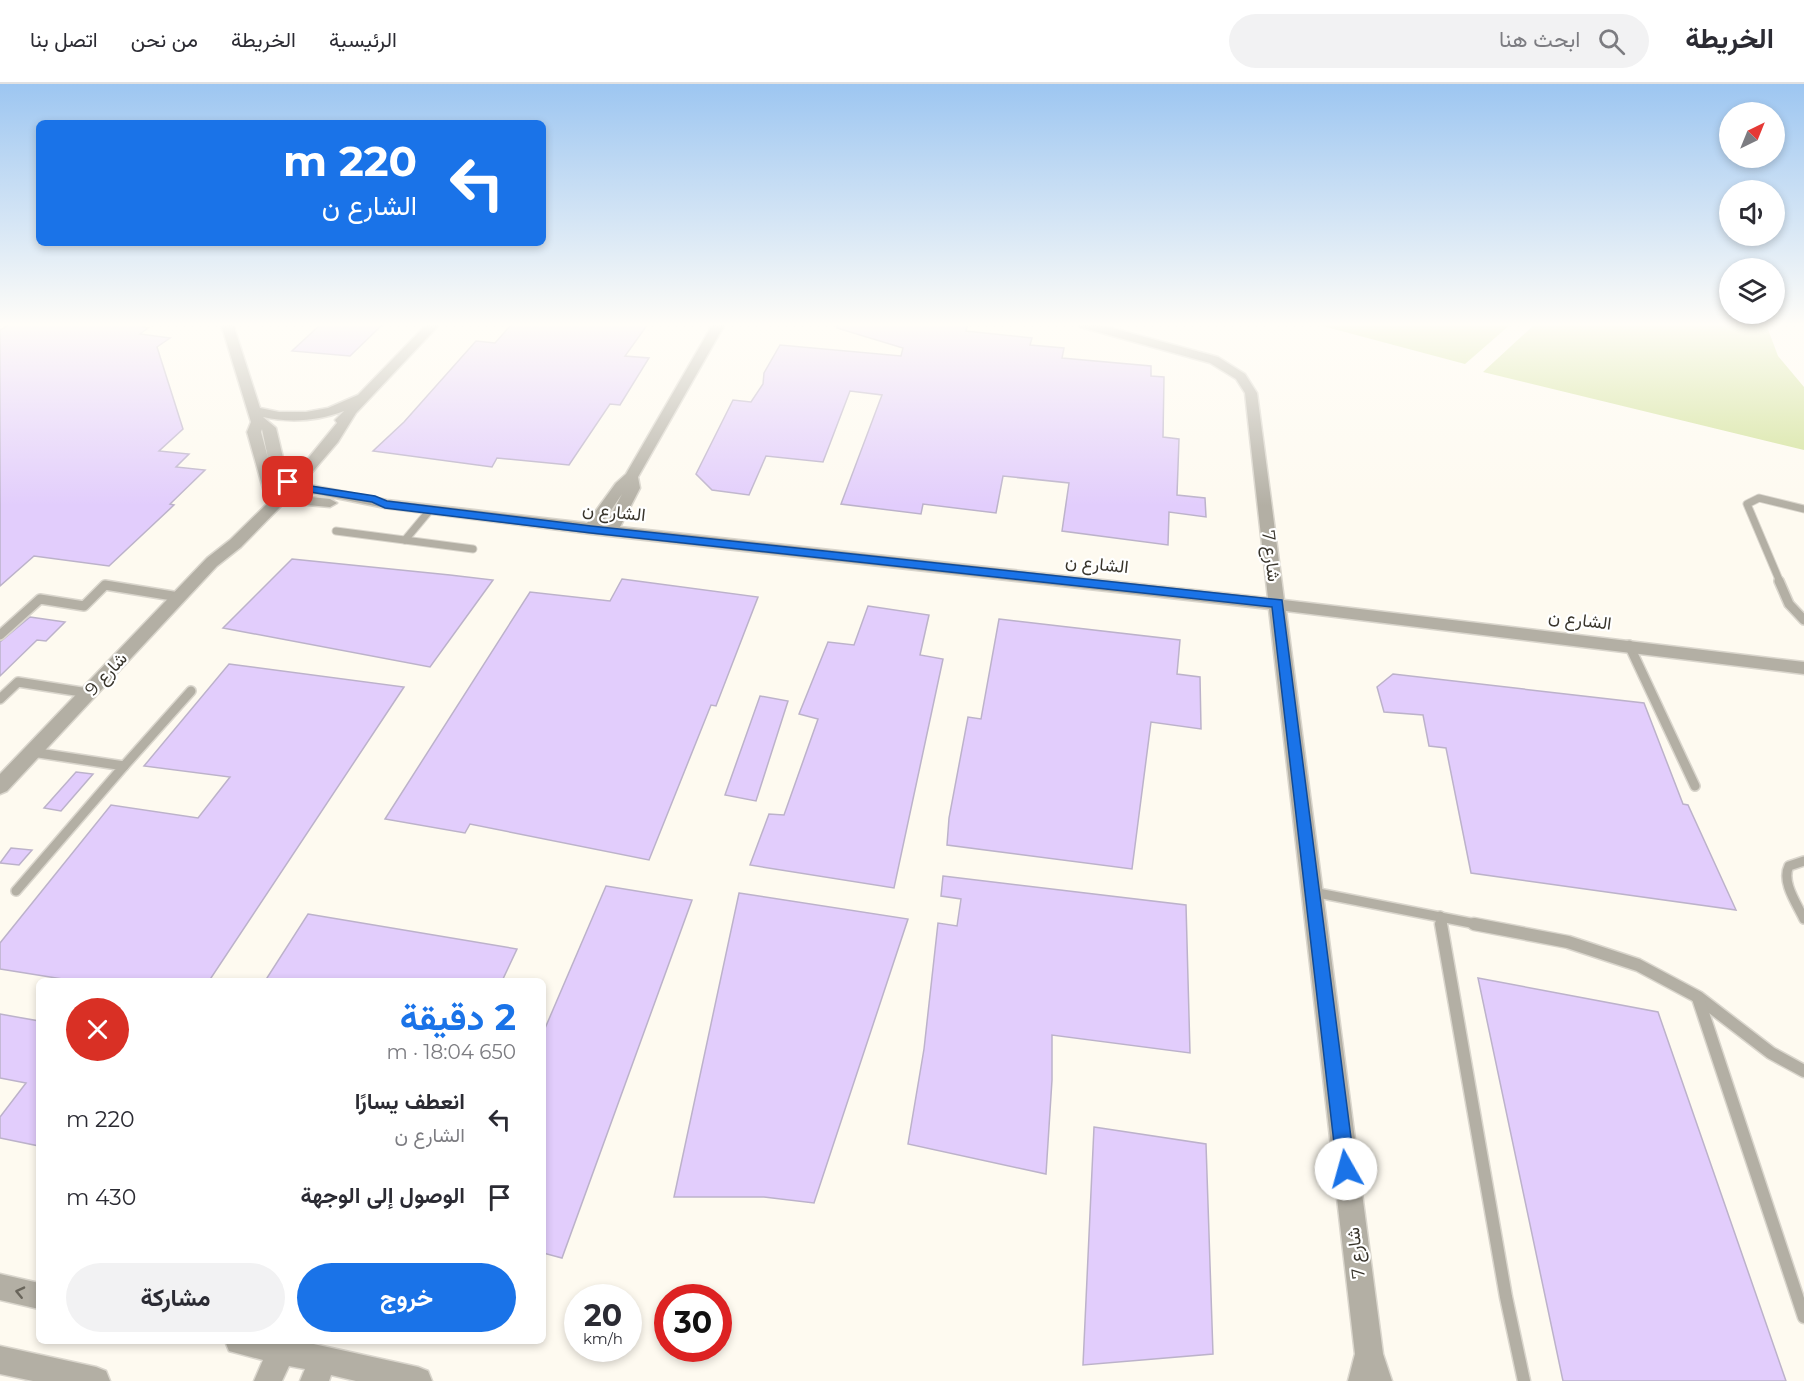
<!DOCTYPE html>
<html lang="ar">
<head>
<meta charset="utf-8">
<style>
  body { margin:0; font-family:Montserrat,Vazirmatn,sans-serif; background:#f2f2f3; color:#2b2b33; direction:rtl; height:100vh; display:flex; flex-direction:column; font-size:22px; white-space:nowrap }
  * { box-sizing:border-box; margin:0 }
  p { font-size:20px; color:#7c7c81 }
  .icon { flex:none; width:33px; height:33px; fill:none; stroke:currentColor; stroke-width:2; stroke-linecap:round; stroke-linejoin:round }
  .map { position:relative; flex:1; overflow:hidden; direction:ltr }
  .sheet { position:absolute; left:36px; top:894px; width:510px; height:366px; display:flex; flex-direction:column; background:#fff; border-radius:9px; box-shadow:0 3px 9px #0003; direction:rtl }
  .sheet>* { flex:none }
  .top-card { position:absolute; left:36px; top:36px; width:510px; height:126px; border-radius:9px; box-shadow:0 3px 9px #0003; direction:rtl; background:#1a73e8; color:#fff; overflow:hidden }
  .needle { width:39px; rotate:43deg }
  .controls { position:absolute; left:1719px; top:18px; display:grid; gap:12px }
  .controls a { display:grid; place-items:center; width:66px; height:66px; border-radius:50%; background:#fff; box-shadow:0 3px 9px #0003; font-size:30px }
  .speed { position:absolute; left:564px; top:1200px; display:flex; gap:12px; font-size:30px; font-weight:700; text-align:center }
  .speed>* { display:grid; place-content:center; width:78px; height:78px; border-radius:50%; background:#fff; box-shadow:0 3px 9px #0003; line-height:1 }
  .speed small { font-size:15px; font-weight:400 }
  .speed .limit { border:9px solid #d22; background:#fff; color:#111 }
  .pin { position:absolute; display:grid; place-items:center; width:51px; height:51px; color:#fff; margin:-26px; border-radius:12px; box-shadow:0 3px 9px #0006 }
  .me { position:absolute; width:66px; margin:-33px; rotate:353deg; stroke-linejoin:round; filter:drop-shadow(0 0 4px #0008) }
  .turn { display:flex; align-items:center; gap:21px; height:126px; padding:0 30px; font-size:27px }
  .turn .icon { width:78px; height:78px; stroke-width:2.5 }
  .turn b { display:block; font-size:42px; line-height:51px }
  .round { display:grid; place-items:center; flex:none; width:63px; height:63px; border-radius:32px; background:#f2f2f3 }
  .headline { display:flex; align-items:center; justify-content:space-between; height:102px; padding:0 30px }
  h1 { font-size:36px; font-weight:700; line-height:45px; color:#1a73e8 }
  .cta { display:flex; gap:12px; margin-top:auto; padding:12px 30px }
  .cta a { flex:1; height:69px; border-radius:36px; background:#1a73e8; color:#fff; font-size:24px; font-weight:700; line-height:69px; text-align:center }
  .cta a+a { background:#f2f2f3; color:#2b2b33 }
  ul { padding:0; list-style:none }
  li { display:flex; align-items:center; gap:18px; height:78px; padding:0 30px }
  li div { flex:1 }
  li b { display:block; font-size:22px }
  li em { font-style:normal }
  header { display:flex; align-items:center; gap:36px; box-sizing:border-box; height:84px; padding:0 30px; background:#fff; border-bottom:2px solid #e1e1e2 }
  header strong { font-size:28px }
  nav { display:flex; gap:33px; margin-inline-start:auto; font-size:21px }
  .search { width:420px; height:54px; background:#f2f2f3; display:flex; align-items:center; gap:15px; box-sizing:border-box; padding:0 21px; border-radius:33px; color:#7c7c81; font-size:22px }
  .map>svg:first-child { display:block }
  .green { fill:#d1e197 }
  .building { fill:#e2cdfc; stroke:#bcb2ca; stroke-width:1.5 }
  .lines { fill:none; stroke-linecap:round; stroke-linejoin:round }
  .lane-far2-casing { stroke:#dad6cd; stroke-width:9 }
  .lane-far1-casing { stroke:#dad6cd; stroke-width:12 }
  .lane-casing { stroke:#dad6cd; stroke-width:15 }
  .street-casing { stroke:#dad6cd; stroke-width:3 }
  .lane-far2 { stroke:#b3afa4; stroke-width:7 }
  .lane-far1 { stroke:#b3afa4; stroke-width:9 }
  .lane { stroke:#b3afa4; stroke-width:12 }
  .street { fill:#b3afa4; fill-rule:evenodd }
  .oneway { stroke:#69655b }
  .route { fill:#1a73e8; stroke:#114b97; stroke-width:1.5 }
  .labels { text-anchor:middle; stroke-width:4.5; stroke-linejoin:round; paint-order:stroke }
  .street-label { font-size:18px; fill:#38342b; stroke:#fff }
</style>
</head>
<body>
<header>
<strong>الخريطة</strong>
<div class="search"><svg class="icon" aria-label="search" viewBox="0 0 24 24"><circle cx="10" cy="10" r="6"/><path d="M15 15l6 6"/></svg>ابحث هنا</div>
<nav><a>الرئيسية</a><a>الخريطة</a><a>من نحن</a><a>اتصل بنا</a></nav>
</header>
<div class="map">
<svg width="1804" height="1297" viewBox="0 0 1804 1297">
  <rect width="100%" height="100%" fill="#fefaf0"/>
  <g class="green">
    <path d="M 1315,240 L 1511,240 L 1465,280 Z"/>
    <path d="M 1535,240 L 1766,240 L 1778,272 L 1804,303 L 1804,366 L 1483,288 Z"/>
  </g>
  <g class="building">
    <path d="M 10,240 L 148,240 L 143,243 L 148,244 L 140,250 L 170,254 L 157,263 L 183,345 L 159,367 L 189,370 L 176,383 L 205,386 L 170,420 L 174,421 L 109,482 L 34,472 L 0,502 L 0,246 Z"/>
    <path d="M 321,240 L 383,240 L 350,272 L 292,267 Z"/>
    <path d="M 512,240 L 648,240 L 625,272 L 649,274 L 620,321 L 610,320 L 569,381 L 497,374 L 492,383 L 373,367 L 404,338 L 476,257 L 495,259 Z"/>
    <path d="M 838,240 L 968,240 L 966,247 L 1032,254 L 1030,261 L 1064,264 L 1062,274 L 1151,282 L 1151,292 L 1164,293 L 1163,353 L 1179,355 L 1177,411 L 1205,414 L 1206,433 L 1169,428 L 1168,461 L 1062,447 L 1069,399 L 1003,392 L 996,429 L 923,420 L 921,430 L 841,420 L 882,311 L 850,307 L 823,378 L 766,372 L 749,411 L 712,406 L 696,390 L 733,316 L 751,318 L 763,300 L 764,289 L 780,261 L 901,272 L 903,264 L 837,244 Z"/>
    <path d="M 292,475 L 450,491 L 493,496 L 430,583 L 223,544 Z"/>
    <path d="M 622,495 L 758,513 L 716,622 L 711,621 L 649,776 L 470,740 L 465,749 L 385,735 L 530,508 L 610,517 Z"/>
    <path d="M 868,522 L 929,531 L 920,571 L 943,575 L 894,804 L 750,781 L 769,730 L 784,731 L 818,635 L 799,630 L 828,558 L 854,561 Z"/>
    <path d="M 30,533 L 65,538 L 46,557 L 37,556 L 0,592 L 0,558 Z"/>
    <path d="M 999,535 L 1180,556 L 1177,590 L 1200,593 L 1201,645 L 1151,638 L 1132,785 L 947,761 L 949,734 L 968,633 L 981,635 Z"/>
    <path d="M 229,580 L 404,603 L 209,897 L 75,897 L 0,885 L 0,859 L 111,721 L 198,734 L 230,693 L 144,682 Z"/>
    <path d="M 1393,590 L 1644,619 L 1683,720 L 1688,721 L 1736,826 L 1471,789 L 1446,664 L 1429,662 L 1423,631 L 1384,628 L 1377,603 Z"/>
    <path d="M 760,612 L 788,617 L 756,717 L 725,711 Z"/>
    <path d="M 76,688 L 93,690 L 61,727 L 44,724 Z"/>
    <path d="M 11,764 L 32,766 L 19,781 L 0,779 Z"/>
    <path d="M 943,792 L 1186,821 L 1190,969 L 1052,951 L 1052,996 L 1046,1090 L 908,1060 L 924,965 L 938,839 L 957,842 L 961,815 L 941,812 Z"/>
    <path d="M 606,802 L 692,816 L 562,1174 L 543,1169 L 543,949 Z"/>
    <path d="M 739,809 L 908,835 L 814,1119 L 764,1113 L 674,1113 Z"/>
    <path d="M 308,830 L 517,865 L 502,897 L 265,897 Z"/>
    <path d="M 1478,894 L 1658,928 L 1786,1297 L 1563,1297 Z"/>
    <path d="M 0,930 L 39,937 L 39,1062 L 0,1054 L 0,1033 L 26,999 L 0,994 Z"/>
    <path d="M 1094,1043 L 1206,1060 L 1213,1270 L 1083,1281 Z"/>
  </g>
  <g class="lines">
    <defs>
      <g id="lane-far2">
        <path d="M 336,447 L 473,465"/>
        <path d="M 405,456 L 430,426"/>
        <path d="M 1780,498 L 1747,420 L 1759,414 L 1804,425"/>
      </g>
      <g id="lane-far1">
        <path d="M 1779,497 L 1789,520 L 1804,536"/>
        <path d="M 0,551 L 40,515 L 84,522 L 105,501 L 179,513"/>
        <path d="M 1629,561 L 1695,702"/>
        <path d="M 0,615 L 18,598 L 88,609"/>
        <path d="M 124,682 L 191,607"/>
        <path d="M 1804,777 L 1789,782 C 1781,798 1797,820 1804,835"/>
        <path d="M 16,807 L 124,682 L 32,668"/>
        <path d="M 1313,808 L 1481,841"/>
        <path d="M 1440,832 L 1442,841"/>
      </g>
      <g id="lane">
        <path d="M 1441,840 L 1506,1213 L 1524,1297"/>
        <path d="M 1474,840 L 1568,858 L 1638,881 L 1698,913 L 1771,969 L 1804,987"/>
        <path d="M 1698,914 L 1804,1233"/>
      </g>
      <g id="street">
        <path d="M 221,240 L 233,240 L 260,324 L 279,328 L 306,328 L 328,324 L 358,311 L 427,240 L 440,240 L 356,329 L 338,358 L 303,399 L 305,400 L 387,416 L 587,439 L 616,399 L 626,390 L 713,240 L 725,240 L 638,393 L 640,404 L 620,443 L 1268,514 L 1245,309 L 1236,295 L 1210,279 L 1080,243 L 1078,240 L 1097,240 L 1218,273 L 1245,290 L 1257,309 L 1284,516 L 1804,578 L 1804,590 L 1286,527 L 1383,1270 L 1392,1297 L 1348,1297 L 1355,1270 L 1269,525 L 591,450 L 385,424 L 296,406 L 292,411 L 330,415 L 337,419 L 330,423 L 284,419 L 241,463 L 217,482 L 7,707 L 0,710 L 0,690 L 207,474 L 230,456 L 272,415 L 264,408 L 247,348 L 251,338 ZM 344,327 L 335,336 L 337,339 L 292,394 L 285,382 L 276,344 L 263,333 C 290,339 318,337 344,327 ZM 262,345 L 268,374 L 261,348 ZM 271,383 L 278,396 L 285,402 L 280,407 ZM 622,410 L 606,441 L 601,441 Z"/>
        <path d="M 0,1190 L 39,1199 L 39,1225 L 0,1216 Z"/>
        <path d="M 225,1257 L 300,1257 L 418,1283 L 428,1287 L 432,1297 L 356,1297 L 331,1291 L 329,1297 L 300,1297 L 305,1285 L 289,1282 L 282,1297 L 254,1297 L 263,1276 L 229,1267 Z"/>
        <path d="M 0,1262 L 96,1283 L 106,1287 L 110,1297 L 33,1297 L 0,1290 Z"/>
      </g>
    </defs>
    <use href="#lane-far2" class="lane-far2-casing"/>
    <use href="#lane-far1" class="lane-far1-casing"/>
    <use href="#lane" class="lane-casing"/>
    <use href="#street" class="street-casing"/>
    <use href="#lane-far2" class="lane-far2"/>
    <use href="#lane-far1" class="lane-far1"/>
    <use href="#lane" class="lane"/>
    <use href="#street" class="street"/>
  </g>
  <defs><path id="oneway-chevron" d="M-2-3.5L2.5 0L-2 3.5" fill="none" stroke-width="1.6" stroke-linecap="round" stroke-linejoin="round" transform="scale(1.5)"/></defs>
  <use class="oneway" href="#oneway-chevron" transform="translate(20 1208) rotate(-167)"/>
  <linearGradient id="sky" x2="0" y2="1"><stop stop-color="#9dc6f1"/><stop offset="0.57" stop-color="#fffdf8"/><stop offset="1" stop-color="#fffdf8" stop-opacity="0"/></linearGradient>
  <rect width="1804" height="422" fill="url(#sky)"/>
  <path class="route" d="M 288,395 L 311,402 L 375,412 L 387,417 L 591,442 L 1282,516 L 1355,1085 L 1353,1092 L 1346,1095 L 1339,1092 L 1337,1085 L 1272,523 L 591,449 L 385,424 L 372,418 L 310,408 L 284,401 L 283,398 Z"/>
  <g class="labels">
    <g class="street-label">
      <text transform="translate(614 428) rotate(6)" y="6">الشارع ن</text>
      <text transform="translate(1271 472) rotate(83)" y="6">شارع 7</text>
      <text transform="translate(1097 480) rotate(6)" y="6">الشارع ن</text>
      <text transform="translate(1580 536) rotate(7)" y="6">الشارع ن</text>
      <text transform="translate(106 590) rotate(-47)" y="6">شارع 9</text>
      <text transform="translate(1356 1169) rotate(-97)" y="6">شارع 7</text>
    </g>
  </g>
</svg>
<div class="controls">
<a><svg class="needle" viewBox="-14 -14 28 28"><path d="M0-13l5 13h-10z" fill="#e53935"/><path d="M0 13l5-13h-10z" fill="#7c7c81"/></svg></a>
<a><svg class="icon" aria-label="sound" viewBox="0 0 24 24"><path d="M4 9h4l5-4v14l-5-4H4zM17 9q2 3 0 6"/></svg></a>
<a><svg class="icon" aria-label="layers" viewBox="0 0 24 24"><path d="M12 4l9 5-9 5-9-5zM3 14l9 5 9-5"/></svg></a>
</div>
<div class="speed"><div>20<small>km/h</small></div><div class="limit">30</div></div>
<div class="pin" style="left:288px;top:398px;background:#d93025"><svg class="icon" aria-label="arrive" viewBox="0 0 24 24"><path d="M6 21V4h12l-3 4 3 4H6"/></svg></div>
<svg class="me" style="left:1346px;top:1085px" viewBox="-20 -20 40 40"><circle r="19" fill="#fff"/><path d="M0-13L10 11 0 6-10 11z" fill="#1a73e8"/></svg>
<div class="top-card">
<div class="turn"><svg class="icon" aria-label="left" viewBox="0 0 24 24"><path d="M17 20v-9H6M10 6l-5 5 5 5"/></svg><div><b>220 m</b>الشارع ن</div></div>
</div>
<section class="sheet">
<div class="headline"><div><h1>2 دقيقة</h1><p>650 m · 18:04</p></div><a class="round" style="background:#d93025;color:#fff"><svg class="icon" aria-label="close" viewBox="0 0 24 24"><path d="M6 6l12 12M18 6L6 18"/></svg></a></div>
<ul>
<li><svg class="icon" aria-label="left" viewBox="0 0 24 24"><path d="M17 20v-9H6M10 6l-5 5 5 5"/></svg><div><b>انعطف يسارًا</b><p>الشارع ن</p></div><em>220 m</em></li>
<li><svg class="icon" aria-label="arrive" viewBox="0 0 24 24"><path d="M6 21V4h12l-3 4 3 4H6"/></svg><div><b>الوصول إلى الوجهة</b></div><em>430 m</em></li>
</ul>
<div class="cta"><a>خروج</a><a>مشاركة</a></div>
</section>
</div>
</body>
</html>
